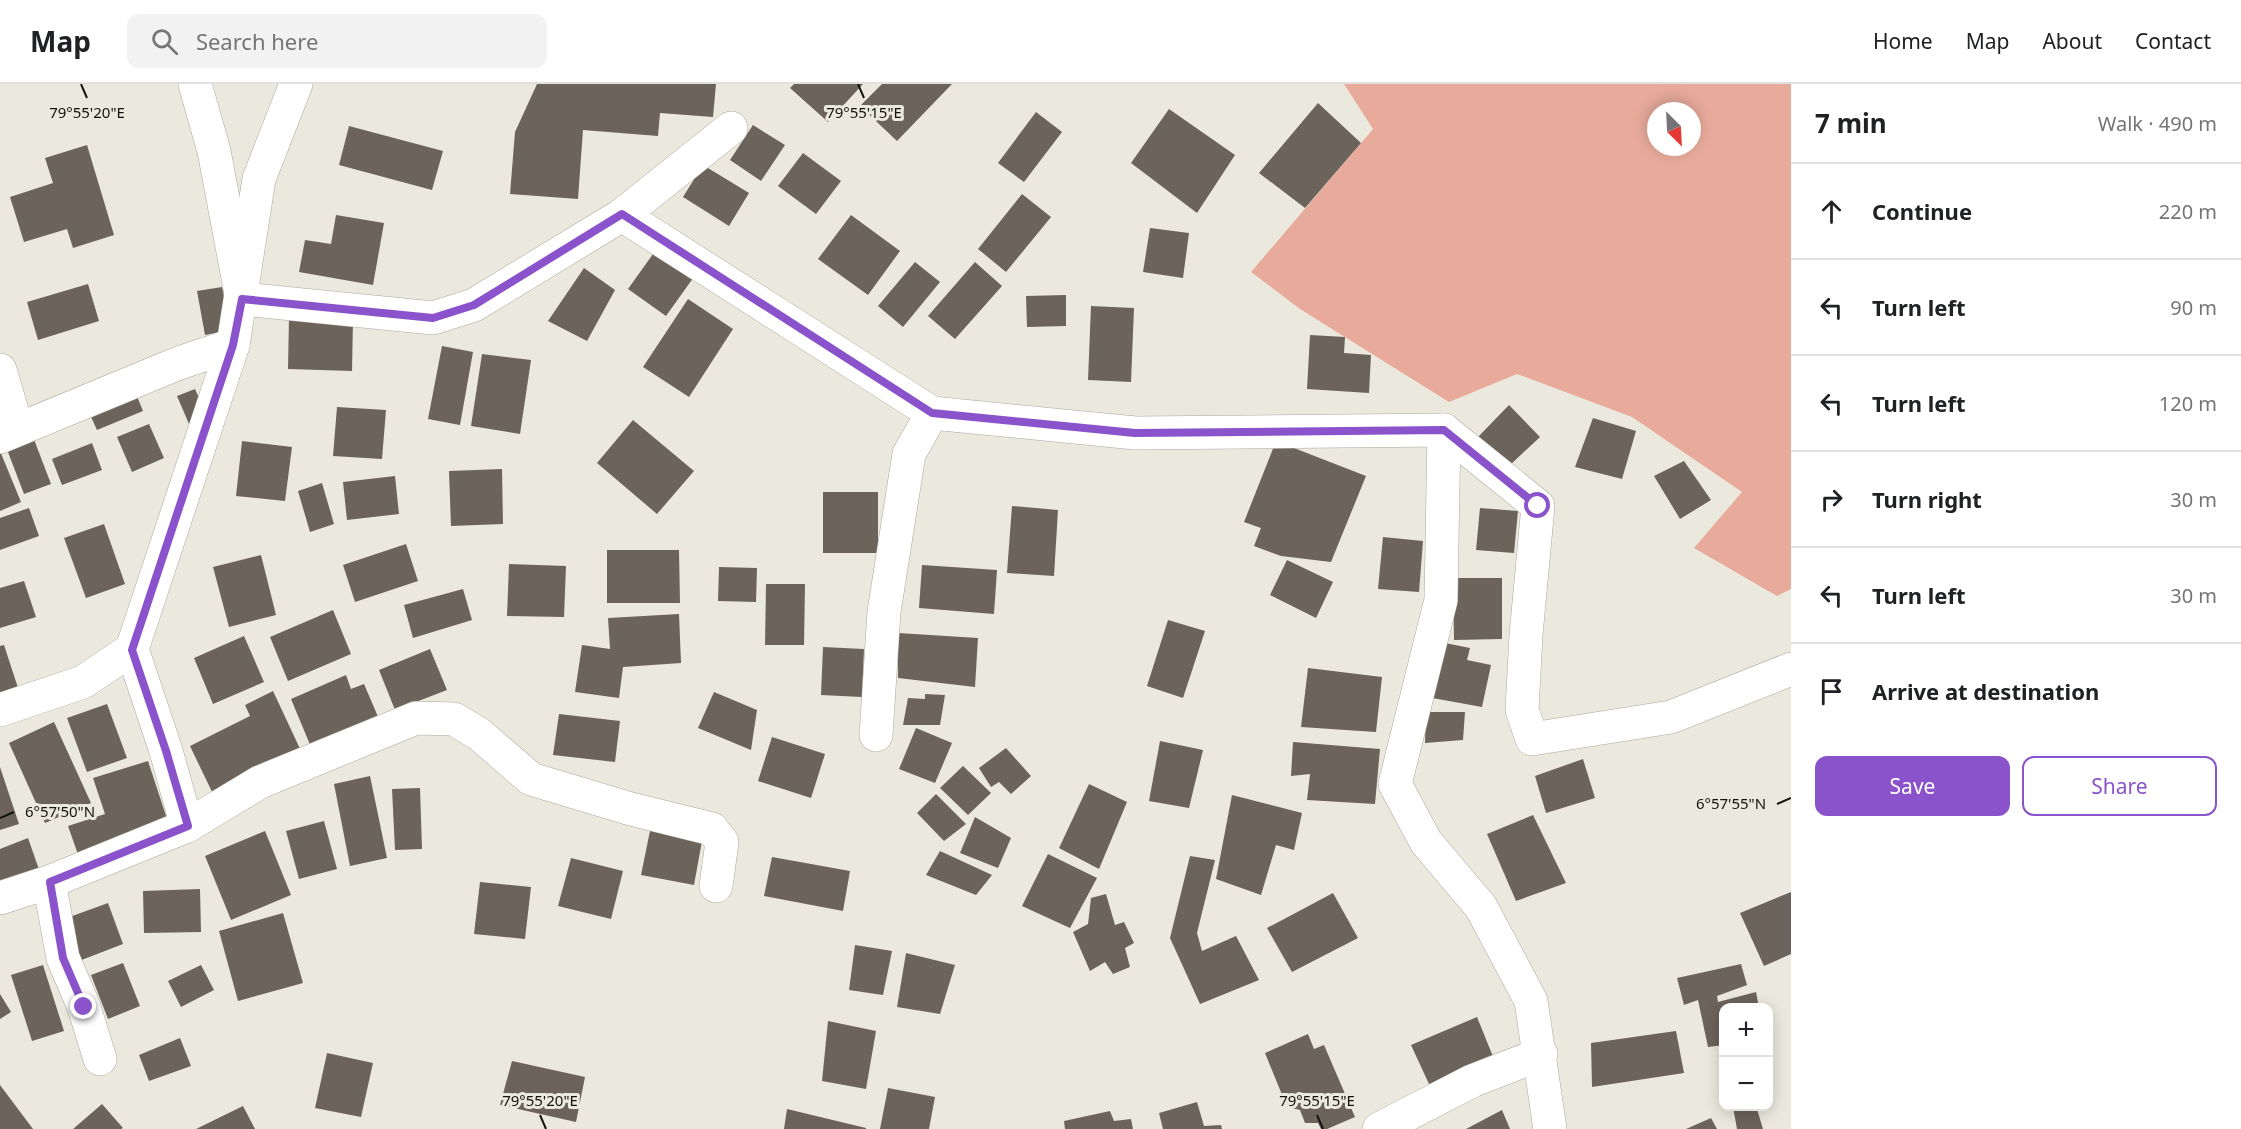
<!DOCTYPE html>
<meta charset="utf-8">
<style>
:root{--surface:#fff;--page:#f2f2f2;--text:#202124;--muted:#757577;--line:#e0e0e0;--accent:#8a53cb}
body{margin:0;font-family:"Noto Sans",sans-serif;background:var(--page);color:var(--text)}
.controls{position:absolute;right:18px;bottom:18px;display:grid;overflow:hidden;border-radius:12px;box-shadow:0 3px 15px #0003}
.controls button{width:54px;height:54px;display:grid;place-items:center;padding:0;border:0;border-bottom:2px solid var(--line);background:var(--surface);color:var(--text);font:30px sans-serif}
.compass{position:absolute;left:1647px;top:18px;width:54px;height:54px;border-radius:50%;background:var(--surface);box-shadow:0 3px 15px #0003;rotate:156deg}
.stop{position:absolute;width:18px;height:18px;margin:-14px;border:4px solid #8a53cb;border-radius:50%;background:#fff}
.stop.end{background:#8a53cb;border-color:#fff;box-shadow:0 2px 6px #0008}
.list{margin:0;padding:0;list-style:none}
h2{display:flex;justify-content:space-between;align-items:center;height:78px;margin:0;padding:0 24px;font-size:26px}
h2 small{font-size:20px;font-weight:400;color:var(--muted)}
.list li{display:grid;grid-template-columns:39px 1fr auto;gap:18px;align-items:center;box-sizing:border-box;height:96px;padding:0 24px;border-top:2px solid var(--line)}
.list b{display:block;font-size:22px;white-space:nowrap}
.list em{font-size:20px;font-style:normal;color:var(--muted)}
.actions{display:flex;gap:12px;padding:18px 24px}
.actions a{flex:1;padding:14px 0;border:2px solid var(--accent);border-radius:12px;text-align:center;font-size:21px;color:var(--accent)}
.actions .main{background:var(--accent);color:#fff}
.icon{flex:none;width:33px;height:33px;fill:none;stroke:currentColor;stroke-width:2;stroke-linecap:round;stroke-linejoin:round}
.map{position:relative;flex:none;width:1791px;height:1045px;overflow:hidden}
header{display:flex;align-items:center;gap:36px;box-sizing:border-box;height:84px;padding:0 30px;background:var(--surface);border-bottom:2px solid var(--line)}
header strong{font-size:28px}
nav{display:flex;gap:33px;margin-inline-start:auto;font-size:21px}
.search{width:420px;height:54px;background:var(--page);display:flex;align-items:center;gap:15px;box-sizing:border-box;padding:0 21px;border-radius:12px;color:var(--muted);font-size:22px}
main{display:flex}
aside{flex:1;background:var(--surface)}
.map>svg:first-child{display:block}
.green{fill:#e8ab9b;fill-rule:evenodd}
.building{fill:#6c635b}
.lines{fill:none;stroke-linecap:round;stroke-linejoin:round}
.minor-casing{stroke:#aba89d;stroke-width:34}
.minor{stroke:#fff;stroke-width:33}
.route{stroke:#8a53cb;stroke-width:8}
.ticks{fill:none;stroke:#14130f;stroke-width:2}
.ticks-label{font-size:15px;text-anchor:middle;fill:#14130f;stroke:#ebe9dd;stroke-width:6;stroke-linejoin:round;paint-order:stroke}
</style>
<header>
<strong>Map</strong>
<div class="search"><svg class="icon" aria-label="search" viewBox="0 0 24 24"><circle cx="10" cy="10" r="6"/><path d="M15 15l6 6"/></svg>Search here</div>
<nav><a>Home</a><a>Map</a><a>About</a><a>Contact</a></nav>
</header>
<main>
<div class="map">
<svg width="1791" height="1045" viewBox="0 0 1791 1045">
<rect width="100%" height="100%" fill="#ebe9dd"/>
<path class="green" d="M1344 0H1791V505L1777 512 1694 464 1742 408 1632 333 1517 290 1449 318 1300 225 1251 188 1373 45ZM1656 27H1692V63H1656Z"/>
<g class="building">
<path d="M537 0H716L713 33 660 29 658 52 583 46 578 115 510 110 515 48Z"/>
<path d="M794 0H863L828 38 790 4Z"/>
<path d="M882 0H952L897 57 860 22Z"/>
<path d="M1318 19 1361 59 1305 124 1259 89Z"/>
<path d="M1169 25 1235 71 1197 129 1131 79Z"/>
<path d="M1036 28 1062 48 1024 98 998 79Z"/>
<path d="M753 41 785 61 761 97 730 76Z"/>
<path d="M349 42 443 67 432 106 339 81Z"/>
<path d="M87 61 114 151 73 164 67 145 24 158 10 113 53 99 45 74Z"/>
<path d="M803 69 841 97 816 130 778 102Z"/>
<path d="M703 81 749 109 729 142 683 113Z"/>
<path d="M1022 110 1051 133 1006 188 978 165Z"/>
<path d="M336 131 384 139 373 201 299 188 305 156 331 160Z"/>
<path d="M851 131 900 167 868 211 818 175Z"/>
<path d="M1150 144 1189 149 1183 194 1143 188Z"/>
<path d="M658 163 696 190 666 232 628 205Z"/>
<path d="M915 178 940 198 903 243 878 222Z"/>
<path d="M975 178 1002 202 955 255 928 232Z"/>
<path d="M584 184 615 206 587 257 548 237Z"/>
<path d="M88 200 99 237 38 256 27 218Z"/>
<path d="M222 203 231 246 205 251 197 207Z"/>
<path d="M1066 211V242L1027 243 1026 212Z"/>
<path d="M688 215 733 245 689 313 643 283Z"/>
<path d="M1091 222 1134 224 1131 298 1088 296Z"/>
<path d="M289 234 353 235 352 287 288 285Z"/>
<path d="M1310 251 1345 253 1344 269 1371 271 1369 309 1307 305Z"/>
<path d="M442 262 473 268 460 341 428 335Z"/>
<path d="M482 270 531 276 520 350 471 342Z"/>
<path d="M134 305 143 327 97 346 87 324Z"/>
<path d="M195 305 207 332 189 340 177 312Z"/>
<path d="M1509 321 1540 353 1509 382 1478 353Z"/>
<path d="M337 323 386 326 382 375 333 372Z"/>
<path d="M1593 334 1636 347 1622 395 1575 383Z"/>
<path d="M633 336 694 387 657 430 597 379Z"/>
<path d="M149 340 164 374 132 388 117 353Z"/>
<path d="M30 345 51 400 24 410 3 355Z"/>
<path d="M242 357 292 363 285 417 236 412Z"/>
<path d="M1276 357 1366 392 1331 478 1281 472 1254 462 1261 444 1244 438Z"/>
<path d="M92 359 102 386 62 401 52 375Z"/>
<path d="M0 367 21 418 0 427Z"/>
<path d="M1684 377 1711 416 1680 435 1654 392Z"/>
<path d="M502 385 503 440 451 442 449 387Z"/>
<path d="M395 392 399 430 347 436 343 398Z"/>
<path d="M322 399 334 440 310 448 298 407Z"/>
<rect x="823" y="408" width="55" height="61"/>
<path d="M1012 422 1058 426 1054 492 1007 489Z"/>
<path d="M29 424 39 452 0 466V434Z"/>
<path d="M1480 424 1518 427 1514 469 1476 466Z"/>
<path d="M104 440 125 500 86 514 64 454Z"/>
<path d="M1383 453 1423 457 1419 508 1378 505Z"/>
<path d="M406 460 418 497 355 518 343 481Z"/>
<path d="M607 466H679L680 519H607Z"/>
<path d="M261 471 276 531 229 543 213 483Z"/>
<path d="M1287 476 1333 498 1316 534 1270 511Z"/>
<path d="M509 480 566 482 564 533 507 532Z"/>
<path d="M922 481 997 486 994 530 919 524Z"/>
<path d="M719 483 757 484 756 518 718 517Z"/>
<path d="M1453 494H1502V555L1454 556Z"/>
<path d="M24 497 36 533 0 544V504Z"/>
<path d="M766 500H805L804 561H765Z"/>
<path d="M463 505 472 536 413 554 404 521Z"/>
<path d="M333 526 351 570 288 597 270 553Z"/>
<path d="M679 530 681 579 623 583 619 614 575 608 582 561 610 565 608 534Z"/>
<path d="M1168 536 1205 547 1183 614 1147 602Z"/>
<path d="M898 549 978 554 975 603 898 594Z"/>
<path d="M244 552 264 598 213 620 194 574Z"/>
<path d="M1440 558 1470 564 1467 576 1491 581 1482 623 1427 613Z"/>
<path d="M4 561 22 616 0 623V562Z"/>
<path d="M823 563 864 565 862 613 821 611Z"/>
<path d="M430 565 447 606 395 626 379 586Z"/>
<path d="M1308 584 1382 593 1376 648 1301 643Z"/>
<path d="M346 591 351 605 364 600 379 635 311 663 291 615Z"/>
<path d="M273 607 302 669 214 712 190 662 250 632 245 621Z"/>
<path d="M714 608 757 626 751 666 698 644Z"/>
<path d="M925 610 945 611 940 641H903L908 614 925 615Z"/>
<path d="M107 620 127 674 87 688 67 634Z"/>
<path d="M1426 628H1465L1463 656 1425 659Z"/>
<path d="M559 630 620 637 615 678 553 671Z"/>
<path d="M54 638 91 719 45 739 9 659Z"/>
<path d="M916 644 952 659 935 699 899 685Z"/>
<path d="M772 653 825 670 811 714 758 697Z"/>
<path d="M1160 657 1203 666 1189 724 1149 717Z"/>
<path d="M1293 658 1380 665 1375 720 1307 716 1310 690 1291 692Z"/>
<path d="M1006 664 1031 692 1011 710 999 698 991 703 979 684Z"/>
<path d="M1583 675 1595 714 1546 729 1535 692Z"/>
<path d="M148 677 171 747 80 776 68 742 105 730 93 694Z"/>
<path d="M963 682 991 709 968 731 940 704Z"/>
<path d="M0 683 19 740 0 746Z"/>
<path d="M370 692 387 774 350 782 334 700Z"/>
<path d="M1089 700 1127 718 1099 785 1059 764Z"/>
<path d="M420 704 422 765 395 766 392 705Z"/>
<path d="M936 710 966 740 944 757 917 729Z"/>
<path d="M1232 711 1302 729 1294 766 1276 761 1261 811 1216 795Z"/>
<path d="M1533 731 1566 799 1516 817 1487 750Z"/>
<path d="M975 733 1011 754 998 784 960 769Z"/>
<path d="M324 737 337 785 299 795 286 747Z"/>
<path d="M652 737 704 746 694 801 641 791Z"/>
<path d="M265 747 291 811 231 836 205 772Z"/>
<path d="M28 754 42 794 0 810V765Z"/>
<path d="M940 767 992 791 976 811 926 791Z"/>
<path d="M1048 770 1097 794 1070 844 1022 822Z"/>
<path d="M1190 772 1215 776 1197 849 1202 867 1236 852 1259 896 1200 920 1170 854Z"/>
<path d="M772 773 850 787 843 827 764 812Z"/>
<path d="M571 774 623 787 611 835 558 822Z"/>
<path d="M480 798 531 803 525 855 474 850Z"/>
<path d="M200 805 201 848 144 849 143 807Z"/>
<path d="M1791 808V870L1764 882 1740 829Z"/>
<path d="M1333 809 1358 854 1292 888 1267 844Z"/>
<path d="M1106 810 1115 841 1124 838 1134 859 1125 864 1130 883 1113 890 1105 878 1090 887 1073 848 1088 840 1091 814Z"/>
<path d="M108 819 123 860 79 877 64 835Z"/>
<path d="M283 829 303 899 238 917 219 847Z"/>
<path d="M855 861 892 867 883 911 849 906Z"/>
<path d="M906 869 955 881 940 930 897 923Z"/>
<path d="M123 879 140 922 108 935 91 891Z"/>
<path d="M1741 880 1747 901 1717 912 1718 918 1756 908 1759 924H1724V961L1708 963 1698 916 1684 921 1677 894Z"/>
<path d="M43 881 64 947 32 957 11 891Z"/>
<path d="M201 881 214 906 181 923 168 897Z"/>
<path d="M0 910 11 928 0 935Z"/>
<path d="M1477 933 1494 975 1429 1000 1411 961Z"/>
<path d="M828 937 876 947 866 1005 822 997Z"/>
<path d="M1676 947 1684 989 1592 1003 1591 959Z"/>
<path d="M1308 950 1314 965 1324 961 1355 1033 1327 1045H1321L1318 1039H1305L1300 1026 1287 1023 1265 969Z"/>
<path d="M180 954 191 982 149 997 139 971Z"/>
<path d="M327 969 373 979 361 1033 315 1024Z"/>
<path d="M512 977 585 993 576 1038 500 1021Z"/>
<path d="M0 1001 33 1045H0Z"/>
<path d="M888 1004 935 1013 929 1045H880Z"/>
<path d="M1197 1018 1204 1042 1221 1041 1222 1045H1163L1159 1029Z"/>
<path d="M102 1020 123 1044 121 1045H73Z"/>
<path d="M243 1022 255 1045H196Z"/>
<path d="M1736 1022H1756L1763 1045H1737L1733 1023Z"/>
<path d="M787 1025 866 1044V1045H784Z"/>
<path d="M1502 1026 1510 1045H1466Z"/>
<path d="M1110 1027 1114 1037 1131 1035 1133 1045H1065L1064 1037Z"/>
<path d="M1711 1034 1717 1045H1686Z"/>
</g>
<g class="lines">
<defs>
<g id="minor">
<path d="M195 0 214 67 242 215 433 234 474 221 622 131 932 329 1135 349 1444 346 1538 422 1526 551 1522 626 1532 655 1671 633 1791 585"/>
<path d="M296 0 259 95 233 261 132 565 166 667 187 742 260 698 416 634 454 635 479 650 531 695 631 725 712 745 722 758 716 802"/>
<path d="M622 131 731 44"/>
<path d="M0 286 17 344"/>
<path d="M1444 346 1441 516 1395 700 1426 758 1481 823 1531 917 1550 1045"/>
<path d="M0 353 179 279 233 261"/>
<path d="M0 626 83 598 132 565"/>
<path d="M876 651 884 528 909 370 932 329"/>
<path d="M49 798 63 874 84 923 100 975"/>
<path d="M0 814 49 798 187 742"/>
<path d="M1379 1045 1472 997 1541 970"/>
</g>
</defs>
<use href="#minor" class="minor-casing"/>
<use href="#minor" class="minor"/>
</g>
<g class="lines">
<path class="route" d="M84 923 63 874 50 798 188 742 166 667 132 566 233 261 242 215 433 234 474 221 622 130 932 329 1135 349 1444 346 1538 422"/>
</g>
<path class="ticks" d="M81 0 87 14M858 0 864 14M1777 720 1791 714M0 734 14 728M540 1031 546 1045M1317 1031 1323 1045"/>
<g class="ticks-label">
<text x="87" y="34">79°55'20"E</text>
<text x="864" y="34">79°55'15"E</text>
<text x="1731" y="725">6°57'55"N</text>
<text x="60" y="733">6°57'50"N</text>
<text x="540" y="1022">79°55'20"E</text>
<text x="1317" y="1022">79°55'15"E</text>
</g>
</svg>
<div class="controls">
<button>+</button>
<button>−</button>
</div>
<svg class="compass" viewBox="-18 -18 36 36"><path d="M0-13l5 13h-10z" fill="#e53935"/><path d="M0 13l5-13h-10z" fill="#757577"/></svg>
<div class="stop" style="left:1538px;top:422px"></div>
<div class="stop end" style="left:84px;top:923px"></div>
</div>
<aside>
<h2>7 min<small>Walk · 490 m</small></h2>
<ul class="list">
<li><svg class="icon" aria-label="ahead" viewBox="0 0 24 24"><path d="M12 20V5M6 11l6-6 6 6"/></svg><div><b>Continue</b></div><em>220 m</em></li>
<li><svg class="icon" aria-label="left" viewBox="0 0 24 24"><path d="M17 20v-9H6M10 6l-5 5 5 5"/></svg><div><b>Turn left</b></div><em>90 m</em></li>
<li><svg class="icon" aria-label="left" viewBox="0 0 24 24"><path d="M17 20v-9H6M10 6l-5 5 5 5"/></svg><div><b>Turn left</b></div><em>120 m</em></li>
<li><svg class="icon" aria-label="right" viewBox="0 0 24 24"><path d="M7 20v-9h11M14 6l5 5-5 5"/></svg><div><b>Turn right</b></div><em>30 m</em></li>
<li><svg class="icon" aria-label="left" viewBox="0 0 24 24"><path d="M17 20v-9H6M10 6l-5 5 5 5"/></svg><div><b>Turn left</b></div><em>30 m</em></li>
<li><svg class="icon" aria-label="arrive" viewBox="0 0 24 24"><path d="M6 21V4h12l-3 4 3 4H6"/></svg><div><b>Arrive at destination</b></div></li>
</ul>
<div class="actions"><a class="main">Save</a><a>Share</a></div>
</aside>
</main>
